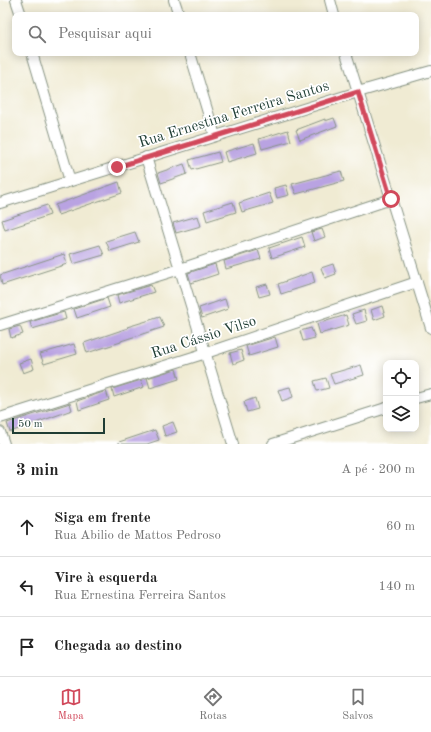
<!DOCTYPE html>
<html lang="pt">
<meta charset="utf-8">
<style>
:root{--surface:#fff;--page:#f6f6f6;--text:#222;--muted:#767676;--line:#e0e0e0;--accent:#d1495b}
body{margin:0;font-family:"Old Standard TT",serif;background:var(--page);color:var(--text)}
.controls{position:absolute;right:12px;bottom:12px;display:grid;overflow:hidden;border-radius:8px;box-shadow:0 2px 10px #0003}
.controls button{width:36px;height:36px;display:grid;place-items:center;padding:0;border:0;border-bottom:1px solid var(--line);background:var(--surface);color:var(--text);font:20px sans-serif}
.scale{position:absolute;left:12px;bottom:10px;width:93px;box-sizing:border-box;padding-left:4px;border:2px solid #1f3d34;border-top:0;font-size:11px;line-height:14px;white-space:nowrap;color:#1f3d34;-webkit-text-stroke:3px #fff;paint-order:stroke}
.stop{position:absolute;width:12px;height:12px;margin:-9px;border:3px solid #d1495b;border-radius:50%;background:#fff}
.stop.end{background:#d1495b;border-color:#fff;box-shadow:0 1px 4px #0008}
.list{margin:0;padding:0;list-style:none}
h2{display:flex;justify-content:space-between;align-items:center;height:52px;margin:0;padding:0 16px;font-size:17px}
h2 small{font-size:13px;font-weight:400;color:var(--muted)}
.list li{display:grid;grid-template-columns:26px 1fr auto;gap:12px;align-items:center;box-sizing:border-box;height:60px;padding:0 16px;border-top:1px solid var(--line)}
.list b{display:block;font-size:15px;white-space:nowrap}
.list p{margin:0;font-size:13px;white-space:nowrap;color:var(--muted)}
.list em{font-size:13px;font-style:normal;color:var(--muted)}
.icon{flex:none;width:22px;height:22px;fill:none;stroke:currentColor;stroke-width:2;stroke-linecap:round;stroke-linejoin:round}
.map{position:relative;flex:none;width:431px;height:444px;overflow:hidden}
.search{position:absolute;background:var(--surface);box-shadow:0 2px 10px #0003;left:12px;right:12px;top:12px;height:44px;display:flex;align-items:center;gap:10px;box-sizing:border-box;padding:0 14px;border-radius:8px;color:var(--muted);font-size:15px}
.sheet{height:232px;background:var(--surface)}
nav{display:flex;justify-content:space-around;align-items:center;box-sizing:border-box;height:56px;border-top:1px solid var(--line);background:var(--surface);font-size:11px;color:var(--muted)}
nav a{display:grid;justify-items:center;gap:2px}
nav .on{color:var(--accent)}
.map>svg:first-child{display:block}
.building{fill:#b9a3e2}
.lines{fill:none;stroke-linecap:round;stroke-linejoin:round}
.minor-casing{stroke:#889484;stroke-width:12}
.minor{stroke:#fff;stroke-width:10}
.route{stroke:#d1495b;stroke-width:5}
.labels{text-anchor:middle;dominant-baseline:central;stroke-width:3.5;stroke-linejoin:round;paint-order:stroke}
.street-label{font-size:15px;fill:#1f3d34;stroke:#fff}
</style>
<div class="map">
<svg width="431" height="444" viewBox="0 0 431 444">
<rect width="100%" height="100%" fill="#fff"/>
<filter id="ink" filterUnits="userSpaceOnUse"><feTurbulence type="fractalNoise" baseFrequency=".025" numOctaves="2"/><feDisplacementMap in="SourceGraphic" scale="8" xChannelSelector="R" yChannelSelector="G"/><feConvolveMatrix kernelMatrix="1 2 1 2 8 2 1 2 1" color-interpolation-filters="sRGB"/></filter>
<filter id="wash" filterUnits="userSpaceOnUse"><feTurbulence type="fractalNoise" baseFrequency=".012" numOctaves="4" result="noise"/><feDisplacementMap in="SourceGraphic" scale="16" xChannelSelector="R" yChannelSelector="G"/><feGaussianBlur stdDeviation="0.9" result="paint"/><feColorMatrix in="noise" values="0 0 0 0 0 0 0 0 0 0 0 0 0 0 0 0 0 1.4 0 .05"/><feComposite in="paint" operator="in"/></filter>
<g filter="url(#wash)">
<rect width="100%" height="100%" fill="#f0ebd3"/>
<g id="blocks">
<g class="building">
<path d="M334 118 337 126 300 140 296 130 325 119V121Z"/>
<path d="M288 130 291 141 262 149 259 139Z"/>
<path d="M254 143 257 153 227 162 224 152Z"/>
<path d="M218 152 221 162 192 170 189 160Z"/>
<path d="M184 164 187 174 161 183 158 173Z"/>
<path d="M341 171 344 181 296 194 292 184Z"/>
<path d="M119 182 122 193 58 215 55 205Z"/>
<path d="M286 185 289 195 277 198 274 188Z"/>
<path d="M269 193 273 203 242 212 239 203Z"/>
<path d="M233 202 236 212 207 221 204 211Z"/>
<path d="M47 205 50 215 5 230 2 220Z"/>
<path d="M198 216 201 226 176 233 173 223Z"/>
<path d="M322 229 325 237 314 241 311 232Z"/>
<path d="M135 232 139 242 110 251 106 241Z"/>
<path d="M302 237 305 247 272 258 269 248Z"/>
<path d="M100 245 104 255 73 264 70 254Z"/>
<path d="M258 250 261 259 226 269 224 261Z"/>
<path d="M64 254 67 264 2 285 0 275Z"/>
<path d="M215 264 218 274 191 283 188 273Z"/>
<path d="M333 264 336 274 325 278 321 268Z"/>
<path d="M312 272 315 283 281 294 278 284Z"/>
<path d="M267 284 270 294 259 297 256 287Z"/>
<path d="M151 285 154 292 119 303 117 295Z"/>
<path d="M107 298 110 307 77 318 74 309Z"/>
<path d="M225 299 228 309 202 318 199 308Z"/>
<path d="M382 306 385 316 374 320 371 310Z"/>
<path d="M364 310 367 321 356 324 352 314Z"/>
<path d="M64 312 66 319 32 329 30 322Z"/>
<path d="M346 315 349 325 320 334 317 324Z"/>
<path d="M160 317 164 327 121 341V342L87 353 84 343 128 328 127 327Z"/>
<path d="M20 326 23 334 11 338 9 329Z"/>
<path d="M311 328 315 338 303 341 300 331Z"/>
<path d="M275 337 278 347 249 356 246 346Z"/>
<path d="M74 344 77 354 44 364 40 354Z"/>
<path d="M241 350 244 360 233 364 230 353Z"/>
<path d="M31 359 34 369 23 373 19 363Z"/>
<path d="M361 365 364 375 334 384 330 374Z"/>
<path d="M176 369 179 379 150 388 147 378Z"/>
<path d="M326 378 329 388 317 391 314 381Z"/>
<path d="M141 380 144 387 114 397 112 389Z"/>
<path d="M290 387 293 397 282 401 278 390Z"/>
<path d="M106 391 109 400 79 410 77 401Z"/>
<path d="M255 398 258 409 247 412 244 402Z"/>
<path d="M70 403 72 410 10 432 7 423Z"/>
<path d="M173 422 177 432 165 436 162 426Z"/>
<path d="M155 430 159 440 147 444H119V442Z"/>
</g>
</g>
</g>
<g filter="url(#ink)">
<use href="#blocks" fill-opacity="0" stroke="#889484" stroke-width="1"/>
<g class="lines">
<defs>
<g id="minor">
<path d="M16 0 21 15"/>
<path d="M174 0 179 15"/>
<path d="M330 0 334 15"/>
<path d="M32 53 70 181"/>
<path d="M190 53 215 136"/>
<path d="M346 53 431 328"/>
<path d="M146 157 233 444"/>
<path d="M0 203 358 92 431 71"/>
<path d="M0 325 180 269 391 199"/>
<path d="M416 398 431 394"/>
<path d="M0 418 206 353 417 282"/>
<path d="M0 432 4 444"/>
<path d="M273 444 386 408"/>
</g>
</defs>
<use href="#minor" class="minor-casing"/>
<use href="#minor" class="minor"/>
</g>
</g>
<g class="lines" filter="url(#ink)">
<path class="route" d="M117 167 358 92 391 199"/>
</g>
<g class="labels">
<g class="street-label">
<text transform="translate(234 115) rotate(-17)">Rua Ernestina Ferreira Santos</text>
<text transform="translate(204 338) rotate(-18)">Rua Cássio Vilso</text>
</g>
</g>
</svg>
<div class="controls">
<button><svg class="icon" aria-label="locate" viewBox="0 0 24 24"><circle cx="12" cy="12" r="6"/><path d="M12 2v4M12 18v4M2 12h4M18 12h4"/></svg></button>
<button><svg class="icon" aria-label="layers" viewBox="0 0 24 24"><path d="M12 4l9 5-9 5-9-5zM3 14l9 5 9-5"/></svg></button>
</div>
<div class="scale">50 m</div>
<div class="stop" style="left:391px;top:199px"></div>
<div class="stop end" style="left:117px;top:167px"></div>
<div class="search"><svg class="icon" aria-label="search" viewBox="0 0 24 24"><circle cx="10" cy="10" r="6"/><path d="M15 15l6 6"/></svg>Pesquisar aqui</div>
</div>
<section class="sheet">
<h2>3 min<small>A pé · 200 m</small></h2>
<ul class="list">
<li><svg class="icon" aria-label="ahead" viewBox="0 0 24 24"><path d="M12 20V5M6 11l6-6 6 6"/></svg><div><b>Siga em frente</b><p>Rua Abilio de Mattos Pedroso</p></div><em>60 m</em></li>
<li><svg class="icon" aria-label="left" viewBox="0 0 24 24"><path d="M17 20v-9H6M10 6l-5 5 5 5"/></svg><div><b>Vire à esquerda</b><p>Rua Ernestina Ferreira Santos</p></div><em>140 m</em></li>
<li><svg class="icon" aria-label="arrive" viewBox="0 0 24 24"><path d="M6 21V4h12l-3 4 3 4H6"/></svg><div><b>Chegada ao destino</b></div></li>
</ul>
</section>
<nav>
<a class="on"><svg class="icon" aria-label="map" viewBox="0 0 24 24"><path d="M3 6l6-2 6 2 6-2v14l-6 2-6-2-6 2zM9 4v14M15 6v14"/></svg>Mapa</a>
<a><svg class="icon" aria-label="directions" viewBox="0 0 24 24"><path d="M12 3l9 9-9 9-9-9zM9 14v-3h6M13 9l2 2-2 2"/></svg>Rotas</a>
<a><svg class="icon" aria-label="saved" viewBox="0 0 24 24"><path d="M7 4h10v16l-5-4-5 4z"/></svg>Salvos</a>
</nav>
